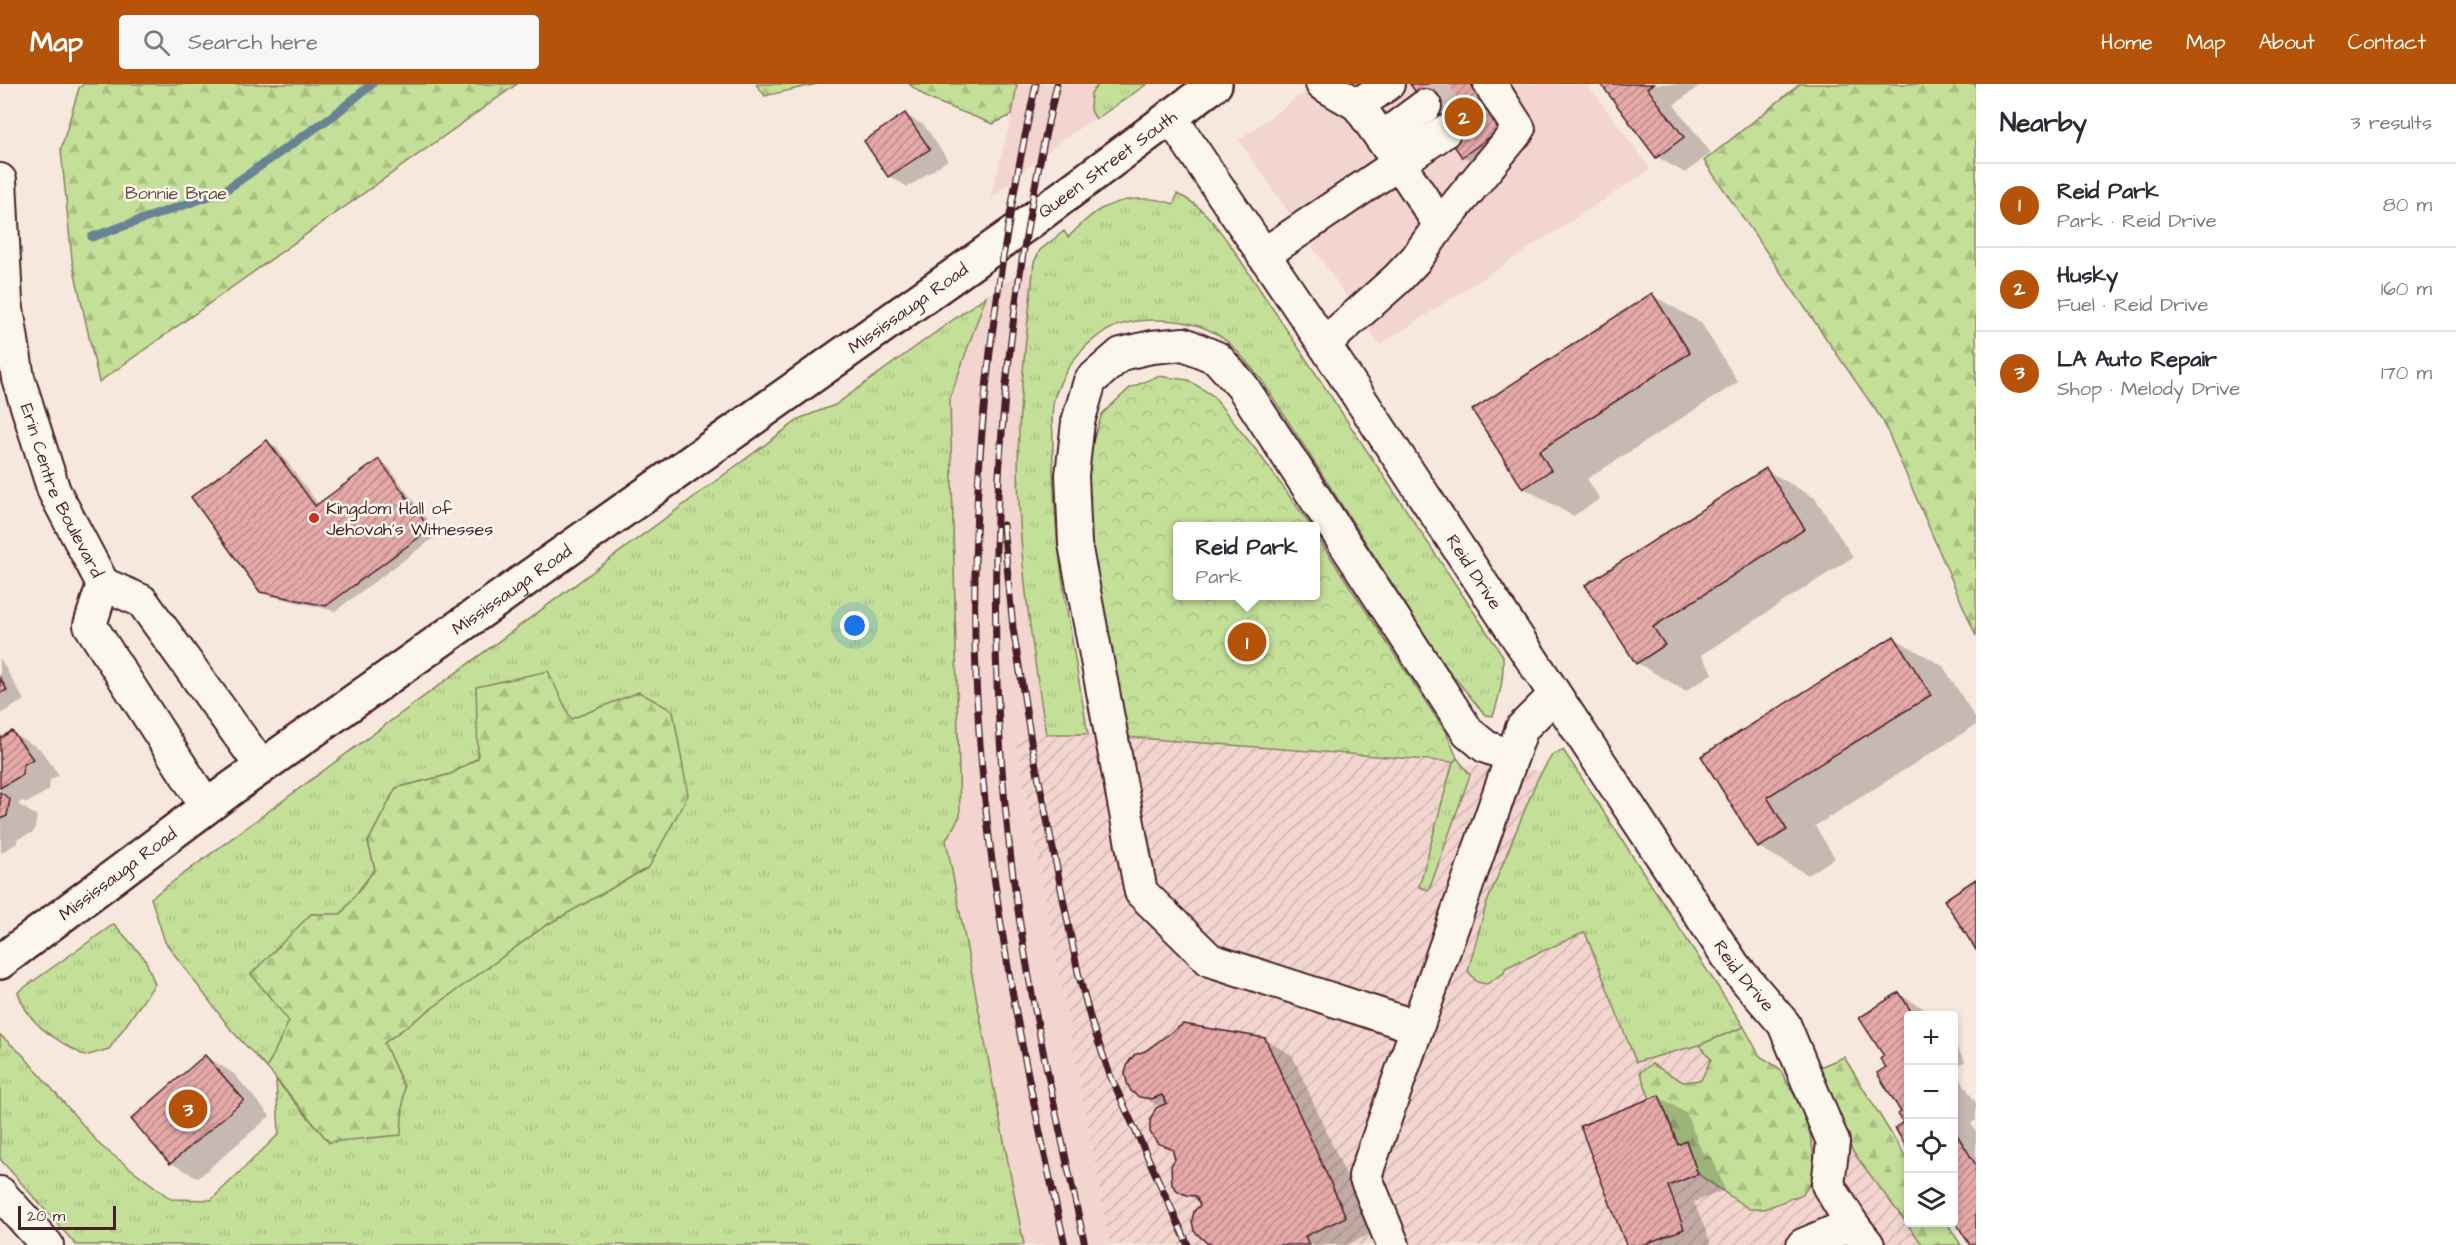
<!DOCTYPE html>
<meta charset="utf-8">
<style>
:root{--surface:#fff;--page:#f7f7f7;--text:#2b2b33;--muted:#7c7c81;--line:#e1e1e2;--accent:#b45309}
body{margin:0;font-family:"Architects Daughter",sans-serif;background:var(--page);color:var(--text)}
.controls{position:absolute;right:18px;bottom:18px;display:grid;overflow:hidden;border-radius:6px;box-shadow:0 3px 9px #0003}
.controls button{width:54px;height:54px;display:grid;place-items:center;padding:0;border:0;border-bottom:2px solid var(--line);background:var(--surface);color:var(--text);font:30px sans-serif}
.scale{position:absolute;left:18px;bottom:15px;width:98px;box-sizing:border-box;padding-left:6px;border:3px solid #4a1f2b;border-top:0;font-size:16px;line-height:21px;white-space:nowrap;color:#4a1f2b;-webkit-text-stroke:4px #fbf7ec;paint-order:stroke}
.you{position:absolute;left:855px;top:542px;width:21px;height:21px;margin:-15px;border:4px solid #fff;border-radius:50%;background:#1a73e8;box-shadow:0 0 0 9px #1a73e833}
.badge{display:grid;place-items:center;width:39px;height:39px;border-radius:50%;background:var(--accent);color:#fff;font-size:20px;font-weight:700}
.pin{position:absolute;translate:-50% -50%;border:3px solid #fff;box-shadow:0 2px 6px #0006}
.popup{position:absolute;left:1173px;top:438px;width:147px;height:78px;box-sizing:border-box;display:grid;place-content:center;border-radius:6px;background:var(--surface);filter:drop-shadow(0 2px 4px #0005);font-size:20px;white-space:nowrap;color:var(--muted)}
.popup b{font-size:22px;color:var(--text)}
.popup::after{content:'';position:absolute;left:50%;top:100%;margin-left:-12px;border:12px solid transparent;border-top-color:var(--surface)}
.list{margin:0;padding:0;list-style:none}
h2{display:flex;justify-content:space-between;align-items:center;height:78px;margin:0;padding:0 24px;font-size:26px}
h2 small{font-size:20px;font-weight:400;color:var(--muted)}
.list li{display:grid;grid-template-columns:39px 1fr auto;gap:18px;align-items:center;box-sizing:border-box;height:84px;padding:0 24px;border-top:2px solid var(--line)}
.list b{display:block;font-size:22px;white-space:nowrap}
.list p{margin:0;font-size:20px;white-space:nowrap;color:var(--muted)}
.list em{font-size:20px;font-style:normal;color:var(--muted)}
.icon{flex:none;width:33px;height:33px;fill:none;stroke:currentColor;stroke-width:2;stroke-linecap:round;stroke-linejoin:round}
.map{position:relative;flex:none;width:1976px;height:1161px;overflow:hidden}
header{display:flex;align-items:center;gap:36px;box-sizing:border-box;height:84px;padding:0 30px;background:var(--accent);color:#fff}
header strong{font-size:28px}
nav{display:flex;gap:33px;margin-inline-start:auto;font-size:21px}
.search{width:420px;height:54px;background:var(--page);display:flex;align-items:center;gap:15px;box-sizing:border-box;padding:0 21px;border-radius:6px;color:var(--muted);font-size:22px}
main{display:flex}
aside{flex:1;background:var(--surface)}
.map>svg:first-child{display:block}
.built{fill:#f2d5ce}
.industrial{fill:url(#industrial-furrows)}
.grass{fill:url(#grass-tufts);stroke:#878062;stroke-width:1.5}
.forest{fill:url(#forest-firs);stroke:#878062;stroke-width:1.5}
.park{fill:url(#park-crowns);stroke:#878062;stroke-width:1.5}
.shadow{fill:#0003}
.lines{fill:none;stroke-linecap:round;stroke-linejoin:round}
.stream{stroke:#698396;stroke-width:9}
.building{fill:url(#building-hatch);stroke:#4a1f2b;stroke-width:1.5}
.minor-tunnel{stroke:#d4c0ba;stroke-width:32;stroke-dasharray:32 16;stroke-linecap:butt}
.minor-casing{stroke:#4a1f2b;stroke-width:36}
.major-casing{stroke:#4a1f2b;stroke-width:38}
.minor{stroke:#fbf7ec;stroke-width:32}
.major{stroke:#fbf7ec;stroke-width:33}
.rail-casing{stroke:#4a1f2b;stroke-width:7}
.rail{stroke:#fbf7ec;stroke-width:4.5;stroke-dasharray:14;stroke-linecap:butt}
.poi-dot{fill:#c8321e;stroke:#fbf7ec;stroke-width:2}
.labels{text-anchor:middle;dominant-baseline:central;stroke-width:5;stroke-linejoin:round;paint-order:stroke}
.street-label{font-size:18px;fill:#4a1f2b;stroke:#fbf7ec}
.park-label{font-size:18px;fill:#684f46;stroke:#fbf7ec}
.poi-label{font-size:18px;fill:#4a1f2b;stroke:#fbf7ec;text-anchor:start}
</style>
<header>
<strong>Map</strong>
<div class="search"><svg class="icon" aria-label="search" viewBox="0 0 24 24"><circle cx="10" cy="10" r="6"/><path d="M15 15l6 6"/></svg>Search here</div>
<nav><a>Home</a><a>Map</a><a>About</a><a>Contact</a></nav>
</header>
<main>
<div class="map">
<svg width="1976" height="1161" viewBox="0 0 1976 1161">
<defs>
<pattern id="industrial-furrows" width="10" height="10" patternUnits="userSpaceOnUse" patternTransform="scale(1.5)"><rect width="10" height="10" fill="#f2d5ce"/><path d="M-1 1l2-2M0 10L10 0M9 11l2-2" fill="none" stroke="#d1b6b1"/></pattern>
<pattern id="grass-tufts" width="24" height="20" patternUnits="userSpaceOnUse" patternTransform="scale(1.5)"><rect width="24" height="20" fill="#c4e098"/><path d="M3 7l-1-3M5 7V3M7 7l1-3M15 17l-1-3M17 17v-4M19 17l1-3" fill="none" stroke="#aac083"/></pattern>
<pattern id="forest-firs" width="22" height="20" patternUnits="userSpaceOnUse" patternTransform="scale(1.5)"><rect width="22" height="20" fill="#c4e098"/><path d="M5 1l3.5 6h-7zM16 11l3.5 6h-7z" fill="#aac083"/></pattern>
<pattern id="park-crowns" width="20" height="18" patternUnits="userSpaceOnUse" patternTransform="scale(1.5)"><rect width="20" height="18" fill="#c4e098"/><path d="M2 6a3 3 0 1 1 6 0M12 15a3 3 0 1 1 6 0" fill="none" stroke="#aac083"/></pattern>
<pattern id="building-hatch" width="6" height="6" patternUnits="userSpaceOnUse" patternTransform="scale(1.5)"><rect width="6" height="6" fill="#e5aaa8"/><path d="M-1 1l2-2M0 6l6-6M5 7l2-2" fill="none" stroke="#bc8a89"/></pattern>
</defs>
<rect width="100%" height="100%" fill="#f7e8de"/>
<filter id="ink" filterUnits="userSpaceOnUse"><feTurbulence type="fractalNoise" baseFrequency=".0167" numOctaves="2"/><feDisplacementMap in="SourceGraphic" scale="12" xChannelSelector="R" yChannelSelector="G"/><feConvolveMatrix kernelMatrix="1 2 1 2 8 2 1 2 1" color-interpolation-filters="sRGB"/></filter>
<g filter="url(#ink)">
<g class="built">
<path d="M1017 0H1147L1060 57 990 115 1012 31Z"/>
<path d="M1316 0H1587L1651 85 1380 261 1239 56Z"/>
<path d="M1034 178 1020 317 1019 419 1030 551 1046 650 1015 655 1110 1161H1024L946 756 960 732 950 314 986 212Z"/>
</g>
<path class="industrial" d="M1046 650H1088L1579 690 1744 943 1760 972 1779 984 1805 989 1844 973 1908 1077V1138L1947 1139 1961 1161H1110L1015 655Z"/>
<g class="grass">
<path d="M1099 0H1147L1096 35 1090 25 1091 9Z"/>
<path d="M1177 110C1202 120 1218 144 1233 165L1503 572C1504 594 1500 611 1493 632L1485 631 1443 579 1261 295C1251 284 1242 271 1231 261 1206 237 1170 234 1138 237 1097 241 1067 276 1055 312 1050 325 1053 344 1053 357 1051 456 1072 554 1088 650H1046C1034 574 1022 497 1019 419 1015 339 1026 259 1034 178L1040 166 1064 147 1068 153C1078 144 1089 131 1101 125 1124 113 1150 112 1174 120Z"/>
<path d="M986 212 950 314 960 732 946 756 1024 1161H76L0 1075V951L22 970 101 1062 171 1115 211 1116 279 1050 276 996 329 1058 404 1003 384 959 545 841 649 783 639 608 478 674 451 690 396 704 368 758 375 785 341 831 311 830 289 937 267 984 232 947 165 858 151 814 801 334 835 321Z"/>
<path d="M1563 666 1579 690 1744 943 1699 961 1636 978 1585 848 1505 884 1504 889 1487 900 1477 898 1468 887 1486 821 1537 696 1552 671Z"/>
<path d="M1457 674 1470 691 1429 806 1419 803 1453 678Z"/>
<path d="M114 840 145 875 155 900 109 965 85 972C57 956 28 942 18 908Z"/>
</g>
<g class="forest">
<path d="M84 0H517L99 298 72 176 61 65 79 4Z"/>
<path d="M756 0H817L765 12Z"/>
<path d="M909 0H1017L1012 31 993 40 929 15Z"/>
<path d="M1800 0H1976V552L1883 337 1704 77Z"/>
<path d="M548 587 571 635 639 608 673 627 688 711 649 783 545 842 384 959 404 1003 401 1051 329 1058 267 984 289 937 251 890 311 830H341L375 785 368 758 396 704 451 690 478 674 476 603Z"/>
<path d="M1744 943 1760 972 1779 984 1807 1034 1815 1078 1813 1095 1803 1110 1764 1125H1749L1698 1090 1686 1058 1678 1061 1659 1012 1650 1015 1640 988 1652 980 1683 998 1701 996 1711 975 1699 961Z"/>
<path d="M1844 973 1908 1077V1138L1947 1139 1961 1161H1923L1853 1068 1815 985Z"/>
</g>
<path class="park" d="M1158 292 1188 296 1212 311 1260 371 1311 442H1178V512H1316V451L1447 650 1457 674 1453 678 1125 653 1091 466 1088 371 1102 330 1130 304Z"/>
<g class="shadow">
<path d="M1411 0H1480L1520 55 1482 83 1463 72Z"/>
<path d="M1603 0H1702L1674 21 1711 69 1685 89 1657 73Z"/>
<path d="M905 31 924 41 948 76 908 103 889 92 866 58Z"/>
<path d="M1652 211 1701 239 1738 298 1587 395 1600 415 1573 432 1524 404 1474 327Z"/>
<path d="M267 358 276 363 319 421 379 377 388 382 438 451 335 527 271 512 261 507Z"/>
<path d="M1766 386 1815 414 1853 473 1701 571 1713 589 1686 607 1637 579 1587 502Z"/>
<path d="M1894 554 1943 582 1976 635V641L1815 742 1835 774 1808 791 1759 763 1703 673Z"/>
<path d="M0 574 24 616 0 630Z"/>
<path d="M12 649 40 665 59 691 50 696 49 706 27 719 23 717 18 720 37 732 34 748 17 755V759L1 769 0 656Z"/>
<path d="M1899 910 1936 932H1908V1063L1897 1044 1905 1039 1886 973Z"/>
<path d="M1264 955 1292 971 1372 1149 1347 1161H1213L1201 1153 1200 1118 1180 1107 1174 1067 1158 1058 1161 1024 1140 1011Z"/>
<path d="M1954 959 1965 977 1954 985Z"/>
<path d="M206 973 233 989 270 1032 198 1094 171 1079Z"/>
<path d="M1954 985 1976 1019V1036L1971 1040 1976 1047V1161H1972L1954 1133Z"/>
<path d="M1659 1013 1686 1029 1702 1068 1713 1075 1725 1106 1694 1118 1711 1160 1709 1161H1628Z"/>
</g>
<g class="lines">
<path class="stream" d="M92 153 224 107 334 31 372 0"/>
</g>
<g class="building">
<path d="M1410 0H1471L1502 44 1462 73Z"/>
<path d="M1601 0H1653L1647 4 1684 53 1656 74Z"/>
<path d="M905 29 930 65 888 93 864 57Z"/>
<path d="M1652 209 1690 269 1539 367 1551 386 1523 405 1472 326Z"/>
<path d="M267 356 315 422 379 375 430 445 326 522 260 508 191 413Z"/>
<path d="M1766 384 1805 445 1653 543 1665 561 1636 580 1585 501Z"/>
<path d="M1894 552 1931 611 1767 713 1787 746 1758 764 1701 672Z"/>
<path d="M0 594 7 606 0 609Z"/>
<path d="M12 647 33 675 23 681 22 691 0 704V654Z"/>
<path d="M0 708 10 715 7 732 0 735Z"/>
<path d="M1976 795V866L1944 816Z"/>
<path d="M1899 908 1914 932H1908V1066L1895 1044 1903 1038 1898 1030 1901 1028 1877 989 1886 983 1880 975 1884 972 1859 934Z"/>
<path d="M1183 940 1265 954 1346 1133 1305 1152 1309 1161H1217L1207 1159 1194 1147 1192 1137 1194 1127 1200 1121 1196 1112 1187 1111 1179 1108 1172 1101 1171 1082 1175 1075 1172 1065 1157 1059 1150 1048V1036L1156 1024 1167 1019 1162 1011 1152 1015 1139 1013 1131 1007 1127 999 1125 989 1128 979 1134 971 1145 967Z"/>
<path d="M205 971 244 1016 170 1080 131 1035Z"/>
<path d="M1659 1011 1678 1061 1686 1057 1698 1090 1668 1102 1684 1145 1642 1161H1626L1580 1042Z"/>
<path d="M1954 1046 1976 1081V1161H1970L1954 1136Z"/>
</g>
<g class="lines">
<g class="minor-tunnel">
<path d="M1425 22 1458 0"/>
<path d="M1444 48 1486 21"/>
</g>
<defs>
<g id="minor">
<path d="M1322 0 1358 21 1388 0"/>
<path id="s1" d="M1170 32 1324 260 1734 882 1784 940 1833 1058 1828 1101 1852 1140"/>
<path d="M1382 54 1425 22"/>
<path id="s2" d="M0 96 6 218 18 294 54 407 103 500 142 517 262 683"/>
<path d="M1440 141 1399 79 1444 48"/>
<path d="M1263 171 1399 79 1358 21"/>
<path d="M1324 260 1397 195 1416 175 1440 141 1519 45 1490 0"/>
<path d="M103 500 90 541 207 723"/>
<path d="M1417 943 1210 876 1141 808 1075 460 1072 391 1078 338 1090 297 1121 270 1152 263 1184 260 1217 274 1242 302 1468 648 1486 663 1512 672"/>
<path d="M0 1109 47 1161"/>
<path d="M1393 1161 1365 1092 1522 644 1555 611"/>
<path d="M1803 1161 1852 1140 1868 1161"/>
</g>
<g id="major">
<path id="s3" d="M0 878 232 704 1028 139 1215 0"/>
</g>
</defs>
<use href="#minor" class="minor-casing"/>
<use href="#major" class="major-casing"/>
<use href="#minor" class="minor"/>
<use href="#major" class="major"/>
<defs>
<g id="rail">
<path d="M1036 0C986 225 961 455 982 685 996 846 1029 1004 1065 1161"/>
<path d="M1057 0C998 246 981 498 1008 750 1023 888 1055 1025 1085 1161"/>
<path d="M1003 441 1013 544 1031 657 1078 888 1091 937 1110 991 1188 1161"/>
</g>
</defs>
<use href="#rail" class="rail-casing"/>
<use href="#rail" class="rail"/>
</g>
</g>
<circle class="poi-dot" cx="314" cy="434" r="6"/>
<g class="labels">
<g class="street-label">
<text stroke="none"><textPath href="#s3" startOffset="1365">Queen Street South</textPath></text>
<text stroke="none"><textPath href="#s3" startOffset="1119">Mississauga Road</textPath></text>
<text stroke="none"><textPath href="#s2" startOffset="320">Erin Centre Boulevard</textPath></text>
<text stroke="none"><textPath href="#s1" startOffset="548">Reid Drive</textPath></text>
<text stroke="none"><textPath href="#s3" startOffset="633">Mississauga Road</textPath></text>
<text stroke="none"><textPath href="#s3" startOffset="147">Mississauga Road</textPath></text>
<text stroke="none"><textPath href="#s1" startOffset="1034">Reid Drive</textPath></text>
</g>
<g class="park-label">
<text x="176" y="109">Bonnie Brae</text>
</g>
<g class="poi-label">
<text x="326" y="424">Kingdom Hall of<tspan x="326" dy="21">Jehovah's Witnesses</tspan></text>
</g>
</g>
</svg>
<div class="controls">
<button>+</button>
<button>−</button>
<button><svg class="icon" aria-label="locate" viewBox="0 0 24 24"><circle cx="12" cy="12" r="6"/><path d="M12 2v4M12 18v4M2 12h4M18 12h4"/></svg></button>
<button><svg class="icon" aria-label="layers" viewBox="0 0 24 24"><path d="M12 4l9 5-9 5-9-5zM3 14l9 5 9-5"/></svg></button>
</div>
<div class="scale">20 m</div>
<div class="you"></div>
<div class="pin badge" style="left:1247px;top:558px">1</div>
<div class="popup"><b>Reid Park</b>Park</div>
<div class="pin badge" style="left:1464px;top:33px">2</div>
<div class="pin badge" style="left:188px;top:1025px">3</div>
</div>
<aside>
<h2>Nearby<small>3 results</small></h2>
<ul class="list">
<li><span class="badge">1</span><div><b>Reid Park</b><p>Park · Reid Drive</p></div><em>80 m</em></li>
<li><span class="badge">2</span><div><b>Husky</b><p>Fuel · Reid Drive</p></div><em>160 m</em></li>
<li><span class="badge">3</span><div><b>LA Auto Repair</b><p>Shop · Melody Drive</p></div><em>170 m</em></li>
</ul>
</aside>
</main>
